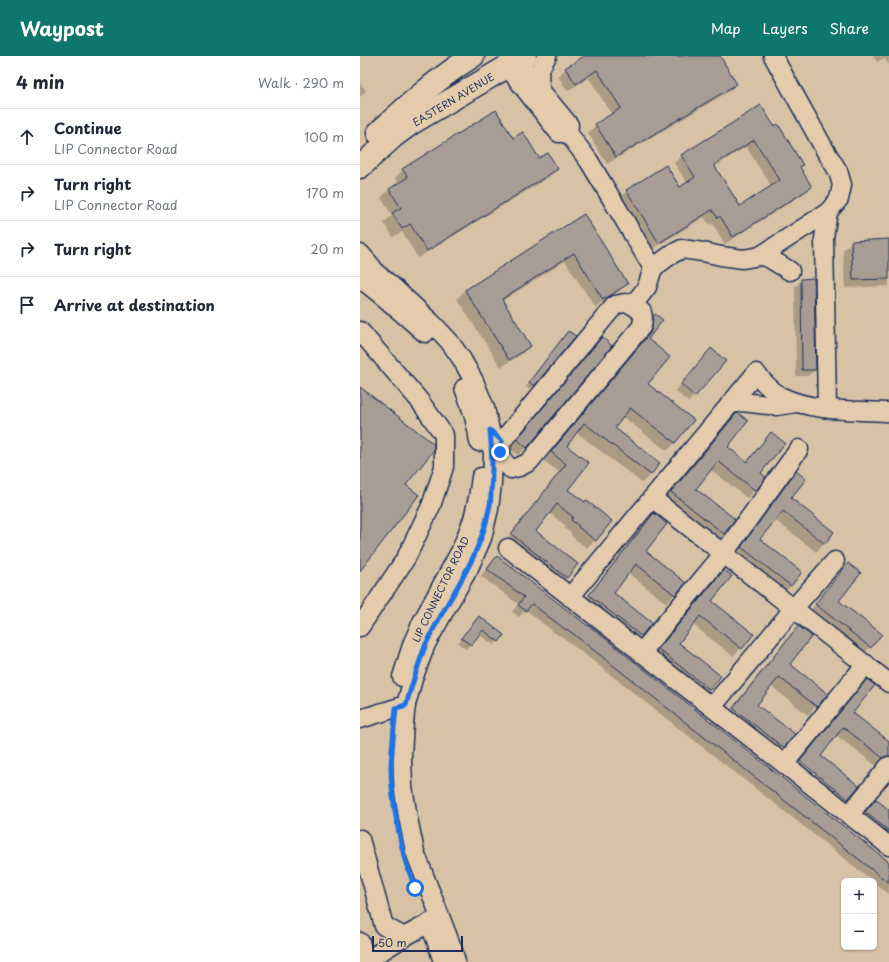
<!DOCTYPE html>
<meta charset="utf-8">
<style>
:root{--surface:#fff;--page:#f2f2f3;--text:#1f2937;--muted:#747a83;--line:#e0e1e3;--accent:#0f766e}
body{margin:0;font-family:"Playpen Sans",sans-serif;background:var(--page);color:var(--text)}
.controls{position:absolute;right:12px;bottom:12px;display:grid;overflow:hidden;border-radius:6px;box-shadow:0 1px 3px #0004}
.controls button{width:36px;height:36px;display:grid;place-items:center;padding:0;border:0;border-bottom:1px solid var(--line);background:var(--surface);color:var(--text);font:20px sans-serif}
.scale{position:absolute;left:12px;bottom:10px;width:91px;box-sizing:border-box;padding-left:4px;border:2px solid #1b2f5e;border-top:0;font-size:11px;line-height:14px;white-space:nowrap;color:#1b2f5e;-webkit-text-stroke:3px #e3cbab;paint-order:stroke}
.stop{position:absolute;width:12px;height:12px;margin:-9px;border:3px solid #1a73e8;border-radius:50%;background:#fff}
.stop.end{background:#1a73e8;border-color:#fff;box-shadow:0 1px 4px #0008}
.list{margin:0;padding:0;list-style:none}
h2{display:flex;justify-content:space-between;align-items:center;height:52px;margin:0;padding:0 16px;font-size:17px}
h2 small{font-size:13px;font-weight:400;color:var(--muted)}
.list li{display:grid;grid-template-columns:26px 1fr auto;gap:12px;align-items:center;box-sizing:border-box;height:56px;padding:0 16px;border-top:1px solid var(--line)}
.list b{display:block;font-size:15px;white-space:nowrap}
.list p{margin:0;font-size:13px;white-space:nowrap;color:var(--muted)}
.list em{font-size:13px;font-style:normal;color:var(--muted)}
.icon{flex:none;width:22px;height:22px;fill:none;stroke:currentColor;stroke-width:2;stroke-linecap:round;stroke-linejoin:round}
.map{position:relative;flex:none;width:529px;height:906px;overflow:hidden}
header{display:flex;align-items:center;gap:24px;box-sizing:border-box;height:56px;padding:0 20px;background:var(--accent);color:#fff}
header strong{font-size:19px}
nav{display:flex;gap:22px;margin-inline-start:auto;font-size:14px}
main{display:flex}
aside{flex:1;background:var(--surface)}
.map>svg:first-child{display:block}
.shadow{fill:#0003;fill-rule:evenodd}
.building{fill:#a89d95;stroke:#1b2f5e;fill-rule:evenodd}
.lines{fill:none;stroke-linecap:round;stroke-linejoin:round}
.minor-casing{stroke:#1b2f5e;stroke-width:21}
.major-casing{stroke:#1b2f5e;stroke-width:25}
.minor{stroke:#e3cbab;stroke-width:18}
.major{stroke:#e3cbab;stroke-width:22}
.route{stroke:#1a73e8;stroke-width:5}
.labels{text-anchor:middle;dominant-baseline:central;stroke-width:4;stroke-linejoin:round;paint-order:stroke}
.street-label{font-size:10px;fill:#1b2f5e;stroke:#e3cbab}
</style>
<header>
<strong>Waypost</strong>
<nav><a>Map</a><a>Layers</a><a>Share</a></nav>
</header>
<main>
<aside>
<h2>4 min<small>Walk · 290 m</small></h2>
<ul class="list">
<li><svg class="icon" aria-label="ahead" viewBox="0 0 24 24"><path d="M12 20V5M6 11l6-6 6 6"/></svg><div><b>Continue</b><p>LIP Connector Road</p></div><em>100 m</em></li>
<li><svg class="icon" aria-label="right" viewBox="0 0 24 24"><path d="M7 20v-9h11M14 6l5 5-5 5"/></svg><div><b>Turn right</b><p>LIP Connector Road</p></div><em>170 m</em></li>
<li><svg class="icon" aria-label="right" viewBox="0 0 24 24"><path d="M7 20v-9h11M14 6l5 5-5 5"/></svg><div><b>Turn right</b></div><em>20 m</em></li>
<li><svg class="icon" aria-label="arrive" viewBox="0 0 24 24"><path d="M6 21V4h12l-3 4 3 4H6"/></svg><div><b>Arrive at destination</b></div></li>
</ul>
</aside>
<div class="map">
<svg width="529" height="906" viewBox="0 0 529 906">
<rect width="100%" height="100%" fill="#d7c2a6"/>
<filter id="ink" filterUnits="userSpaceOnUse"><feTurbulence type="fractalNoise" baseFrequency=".025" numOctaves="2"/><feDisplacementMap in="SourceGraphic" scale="8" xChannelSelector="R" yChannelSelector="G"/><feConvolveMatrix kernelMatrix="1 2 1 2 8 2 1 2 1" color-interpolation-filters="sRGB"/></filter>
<g filter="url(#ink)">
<g class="shadow">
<path d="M226 0H358L376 28 368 36 247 108 228 77 236 69 252 59 229 22 207 35 198 20 206 12Z"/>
<path d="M513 0H529V9L524 2 517 6Z"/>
<path d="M0 27 6 35 0 41Z"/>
<path d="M400 50 451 130 443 138 365 188 352 167 350 169 344 161 291 194 259 142 267 135 319 132 327 127 314 107 322 100ZM386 91 412 131 379 151 354 111Z"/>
<path d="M179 104 197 113 189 121 58 202 42 176 33 181 24 167 32 159 21 142 29 133 38 128 35 122 43 114Z"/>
<path d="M223 159 267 228 258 236 235 251 205 205 142 245 170 289 162 298 141 311 97 243 105 234Z"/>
<path d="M529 184V230L485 232 483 194 492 186Z"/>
<path d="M442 224 455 314 448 320H436L435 230Z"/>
<path d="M295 260 302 265 287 284V329L315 387 307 395 262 360 253 372 299 407 290 419 282 427 216 376 206 390 207 434 251 465 235 484 227 492 211 480 212 478 204 472 206 470 189 457 174 475 207 521 199 529 144 487 199 416 184 405 282 286 285 280 287 268Z"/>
<path d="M208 276 174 329 169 333 166 331 204 280Z"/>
<path d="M242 283 167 391 158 399 150 392 234 291Z"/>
<path d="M345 300 334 340 328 346 315 335Z"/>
<path d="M376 359 366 391 400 417 395 434 387 442 350 413 334 433 374 464 364 478 356 486 303 445 368 367Z"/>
<path d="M436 416 429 442 464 487 456 496 414 463 399 483 441 516 431 530 422 538 374 500 428 425Z"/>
<path d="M294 458 284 495 315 538 306 547 268 517 252 537 291 567 272 588 221 548 285 467Z"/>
<path d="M137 501 529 807V838L514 826V825H513L200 579 199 580 166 554 159 561 152 556 158 548 121 520 131 507Z"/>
<path d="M488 508 478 545 520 579 504 598 450 555 482 514Z"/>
<path d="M364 515 350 545 381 592 373 600 332 568 318 587 360 620 349 633 340 642 290 602 355 523Z"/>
<path d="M115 565 143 580 134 589 118 578 106 593 98 587Z"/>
<path d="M438 571 428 608 466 638 448 659 411 630 396 649 433 678 414 700 365 661 430 579Z"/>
<path d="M499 632 492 657 529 686V711L522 707H517L515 709 476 679 460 700 488 742 441 704Z"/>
<path d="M439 706 487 743 480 750 433 713Z"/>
<path d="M516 744 529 755V786L500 763Z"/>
</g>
<g class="building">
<path d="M224 0H360L377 28 256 101 235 68 261 52 237 14 216 28 205 12Z"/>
<path d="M401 49 414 70 418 68 443 109 440 111 452 131 373 181 360 160 358 162 352 154 299 187 266 134 306 109 320 131 335 121 321 99ZM394 84 420 124 380 150 354 109Z"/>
<path d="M136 54 153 82 163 76 179 102 188 97 198 113 67 195 50 168 42 173 32 157 41 152 29 133 48 121 42 113Z"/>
<path d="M224 158 268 228 243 244 214 197 142 243 171 290 149 304 105 234Z"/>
<path d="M529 183V223L493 224 491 185Z"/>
<path d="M454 222 456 314H442L441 223Z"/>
<path d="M295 258 303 264 288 283 310 301 288 328 334 364 315 387 270 352 255 372 300 407 291 419 224 367 207 390 229 407 208 434 225 446 226 444 252 465 236 485 218 471 219 470 211 464 213 461 197 448 176 475 218 508 207 522 151 478 206 408 191 396 290 277 292 271 293 261Z"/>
<path d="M208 275 216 280 174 330 169 326Z"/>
<path d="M242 281 252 290 167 392 157 383Z"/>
<path d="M351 292 366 305 335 341 321 328Z"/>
<path d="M0 331 74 388V394L46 429 59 439 0 515Z"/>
<path d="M378 357 388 365 368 391 387 406 411 376 425 387 401 417 406 421 396 435 358 405 336 433 375 463 364 478 311 436 376 358Z"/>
<path d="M436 415 446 423 431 442 474 476 465 488 423 455 400 483 442 516 431 530 381 491Z"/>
<path d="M294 457 307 468 286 495 326 527 315 539 276 508 254 537 292 567 281 580 229 539Z"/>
<path d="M137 500 228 570V569L529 806V827L207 573 206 574 172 548 166 555 158 549 164 541 127 513Z"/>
<path d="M488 507 501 517 479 545 522 578 511 592 455 548Z"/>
<path d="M364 514 372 520 352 545 394 578 382 593 340 560 319 587 361 620 350 634 298 593Z"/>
<path d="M119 560 144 579 139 586 123 574 111 589 101 582Z"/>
<path d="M438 570 452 580 430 608 468 638 457 651 419 621 397 649 435 678 424 692 373 652Z"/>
<path d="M507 623 515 629 493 657 529 685V700H526L523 702 483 671 461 700 499 730 488 743 440 705Z"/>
<path d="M516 743 529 754V775L505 756Z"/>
</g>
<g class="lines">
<defs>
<g id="minor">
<path d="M413 0 465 94 478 115 482 129 479 143 468 156 464 182 467 352"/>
<path d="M147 10 199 77H208L209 69 181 35 158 4"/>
<path d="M181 35C178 18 178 15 187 0"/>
<path d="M208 77 229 105 293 212 287 231 273 249"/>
<path d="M400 200 409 202 430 215"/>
<path d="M1 205 32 230 71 266 89 285 101 302 114 325 125 352 130 374 133 399 132 428 129 453 122 482 109 512 85 554 66 588 53 623 46 649 44 666 42 700 43 731 48 762 55 796 93 894 96 906"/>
<path d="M293 212 312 198 322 193 343 196 361 200 383 203 400 200 468 156"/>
<path d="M0 222 26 243 65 277"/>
<path d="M265 247 271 248 282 256 283 262 282 270 169 406 159 411 151 413C140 403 140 399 142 385L255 249Z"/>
<path d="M0 275 59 344 84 379V411L71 450 46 502 0 571"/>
<path d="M104 332C111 349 117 367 119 386"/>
<path d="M370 348 382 346 417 350 436 347"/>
<path d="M292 442 529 627"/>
<path d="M148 492 529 790"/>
<path d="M210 541 396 317C402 325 411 334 420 340 452 356 494 354 529 356"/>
<path d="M281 597 364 497 439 393"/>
<path d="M42 621 53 586 63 564 101 494 113 463 118 442 121 421"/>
<path d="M352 651 434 552 475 505"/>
<path d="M0 663 46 649"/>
<path d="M424 708 506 608"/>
<path d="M489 759 529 710"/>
<path d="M0 783 24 870 44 881"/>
<path d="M70 870 76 884 83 906"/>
<path d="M0 886 6 905 5 906"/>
<path d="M6 905 44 881 80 861"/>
</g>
<g id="major">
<path d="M18 77C48 49 78 22 113 0"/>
<path d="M0 111 33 81 52 67 165 0"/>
<path d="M0 200 11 213"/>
</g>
</defs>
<use href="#minor" class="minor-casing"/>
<use href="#major" class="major-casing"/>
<use href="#minor" class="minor"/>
<use href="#major" class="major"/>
</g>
</g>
<g class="lines" filter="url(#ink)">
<path class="route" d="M55 832C52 823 48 813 45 804 38 775 31 739 31 710 32 691 34 672 36 652L46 649C52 629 58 608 66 588 87 543 120 504 129 453 131 447 131 441 131 435 133 414 132 395 130 374L142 385 140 396"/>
</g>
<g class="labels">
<g class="street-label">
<text transform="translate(93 43) rotate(-31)">EASTERN AVENUE</text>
<text transform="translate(80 533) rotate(-64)">LIP CONNECTOR ROAD</text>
</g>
</g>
</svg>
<div class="controls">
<button>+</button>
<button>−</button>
</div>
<div class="scale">50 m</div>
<div class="stop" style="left:55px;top:832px"></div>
<div class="stop end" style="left:140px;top:396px"></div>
</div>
</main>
